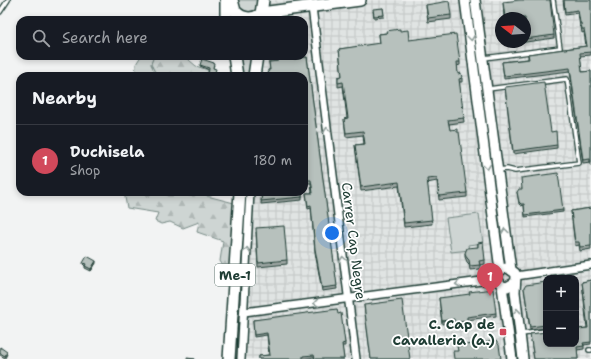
<!DOCTYPE html>
<meta charset="utf-8">
<style>
:root{--surface:#171b24;--page:#20242c;--text:#f1f3f6;--muted:#9ea1a6;--line:#363941;--accent:#d1495b}
body{margin:0;font-family:"Shantell Sans",sans-serif;background:var(--page);color:var(--text)}
.controls{position:absolute;right:12px;bottom:12px;display:grid;overflow:hidden;border-radius:8px;box-shadow:0 2px 6px #0003}
.controls button{width:36px;height:36px;display:grid;place-items:center;padding:0;border:0;border-bottom:1px solid var(--line);background:var(--surface);color:var(--text);font:20px sans-serif}
.compass{position:absolute;left:495px;top:12px;width:36px;height:36px;border-radius:50%;background:var(--surface);box-shadow:0 2px 6px #0003;rotate:287deg}
.you{position:absolute;left:332px;top:233px;width:14px;height:14px;margin:-10px;border:3px solid #fff;border-radius:50%;background:#1a73e8;box-shadow:0 0 0 6px #1a73e833}
.badge{display:grid;place-items:center;width:26px;height:26px;border-radius:50%;background:var(--accent);color:#fff;font-size:13px;font-weight:700}
.pin{position:absolute;translate:-50% -33px;filter:drop-shadow(0 1px 2px #0008)}
.pin::after{content:'';position:absolute;top:21px;width:14px;height:12px;background:inherit;clip-path:polygon(0 0,100% 0,50% 100%)}
.list{margin:0;padding:0;list-style:none}
h2{display:flex;justify-content:space-between;align-items:center;height:52px;margin:0;padding:0 16px;font-size:17px}
h2 small{font-size:13px;font-weight:400;color:var(--muted)}
.list li{display:grid;grid-template-columns:26px 1fr auto;gap:12px;align-items:center;box-sizing:border-box;height:72px;padding:0 16px;border-top:1px solid var(--line)}
.list b{display:block;font-size:15px;white-space:nowrap}
.list p{margin:0;font-size:13px;white-space:nowrap;color:var(--muted)}
.list em{font-size:13px;font-style:normal;color:var(--muted)}
.icon{flex:none;width:22px;height:22px;fill:none;stroke:currentColor;stroke-width:2;stroke-linecap:round;stroke-linejoin:round}
.map{position:relative;flex:none;width:591px;height:359px;overflow:hidden}
.search{position:absolute;background:var(--surface);box-shadow:0 2px 6px #0003;left:16px;top:16px;width:292px;height:44px;display:flex;align-items:center;gap:10px;box-sizing:border-box;padding:0 14px;border-radius:12px;color:var(--muted);font-size:15px}
.panel{position:absolute;background:var(--surface);box-shadow:0 2px 6px #0003;left:16px;top:72px;width:292px;height:124px;border-radius:12px}
.map>svg:first-child{display:block}
.industrial{fill:url(#industrial-grid);fill-rule:evenodd}
.green{fill:#ced5d3;stroke:#768984}
.forest{fill:url(#forest-firs);stroke:#768984}
.lines{fill:none;stroke-linecap:round;stroke-linejoin:round}
.service-casing{stroke:#1f3d34;stroke-width:6}
.minor-casing{stroke:#1f3d34;stroke-width:10}
.tertiary-casing{stroke:#1f3d34;stroke-width:12}
.primary-casing{stroke:#1f3d34;stroke-width:14}
.service{stroke:#fff;stroke-width:3.5}
.minor{stroke:#fff;stroke-width:7}
.tertiary{stroke:#fff;stroke-width:9}
.primary{stroke:#fff;stroke-width:11}
.wall{fill:#9da6a3;stroke:#1f3d34}
.shaded-wall{fill:#808784;stroke:#1f3d34}
.building{fill:#b7c1bd;stroke:#1f3d34}
.oneway{stroke:#8f9e9a}
.poi-dot{fill:#d1495b;stroke:#fff;stroke-width:1.5}
.labels{text-anchor:middle;dominant-baseline:central;stroke-width:3.5;stroke-linejoin:round;paint-order:stroke}
.shield{fill:#fff;stroke:#627771;stroke-width:1}
.shield-label{font-size:13px;font-weight:bold;fill:#1f3d34}
.street-label{font-size:14px;fill:#1f3d34;stroke:#fff}
.poi-label{font-size:14px;font-weight:bold;fill:#1f3d34;stroke:#fff;text-anchor:end}
</style>
<div class="map">
<svg width="591" height="359" viewBox="0 0 591 359">
<defs>
<pattern id="industrial-grid" width="8" height="8" patternUnits="userSpaceOnUse"><rect width="8" height="8" fill="#e0e4e3"/><path d="M0 4h8M4 0v8" fill="none" stroke="#c0c4c3"/></pattern>
<pattern id="forest-firs" width="22" height="20" patternUnits="userSpaceOnUse"><rect width="22" height="20" fill="#ced5d3"/><path d="M5 1l3.5 6h-7zM16 11l3.5 6h-7z" fill="#b0b8b6"/></pattern>
</defs>
<rect width="100%" height="100%" fill="#f2f3f3"/>
<filter id="ink" filterUnits="userSpaceOnUse"><feTurbulence type="fractalNoise" baseFrequency=".025" numOctaves="2"/><feDisplacementMap in="SourceGraphic" scale="8" xChannelSelector="R" yChannelSelector="G"/><feConvolveMatrix kernelMatrix="1 2 1 2 8 2 1 2 1" color-interpolation-filters="sRGB"/></filter>
<g filter="url(#ink)">
<path class="industrial" d="M268 0H591V359H236L251 192H304V76H262L263 56H304V20H266ZM501 18H525V42H501ZM546 278H576V344H546Z"/>
<g class="green">
<path d="M235 0H259C258 15 252 14 240 11Z"/>
<path d="M141 56H154L151 64 157 76H135L136 64Z"/>
<path d="M237 56H255L252 76H241Z"/>
<path d="M479 214 483 243 468 245 469 250 451 252 446 218Z"/>
</g>
<g class="forest">
<path d="M154 56H188L189 60 196 66 208 70 207 76H157L151 64Z"/>
<path d="M124 192H204L207 196 234 203 230 264 224 268 220 261 223 241 197 232 199 222 183 228 170 222 161 224 155 221 158 213 127 208Z"/>
</g>
<g class="lines">
<defs>
<g id="service">
<path d="M0 12 8 0"/>
<path d="M484 58 560 48 553 0"/>
<path d="M488 89 567 79 579 163 515 171 507 169 498 170"/>
<path d="M521 334 546 331"/>
<path d="M589 350H591"/>
</g>
<g id="minor">
<path d="M312 7 356 359"/>
<path d="M516 276 591 265"/>
<path d="M244 312 497 279"/>
<path d="M241 359 250 192"/>
</g>
<g id="tertiary">
<path d="M465 0 500 270"/>
<path d="M475 0 511 270"/>
<path d="M514 283 507 287 502 286 497 279C497 272 501 268 508 268L515 273 516 276 515 292 523 359"/>
<path d="M502 286 512 359"/>
</g>
<g id="primary">
<path d="M226 0V20"/>
<path d="M232 0 235 11C243 20 252 20 261 14L263 0"/>
<path d="M261 13 360 0"/>
<path d="M234 56 237 76"/>
<path d="M254 76 257 56"/>
<path d="M229 359 240 192"/>
</g>
</defs>
<use href="#service" class="service-casing"/>
<use href="#minor" class="minor-casing"/>
<use href="#tertiary" class="tertiary-casing"/>
<use href="#primary" class="primary-casing"/>
<use href="#service" class="service"/>
<use href="#minor" class="minor"/>
<use href="#tertiary" class="tertiary"/>
<use href="#primary" class="primary"/>
</g>
<g class="wall">
<path d="M563 0H591V55L580 56 582 72 591 71V165H590V162L583 163 570 71 504 79 502 62 528 59V54L586 46 584 32 582 33 581 26 580 27 578 13 565 15Z"/>
<path d="M503 2 554 35V38L505 45 504 42H525V18H504Z"/>
<path d="M426 5 451 15V19L428 22Z"/>
<path d="M383 8 384 17 374 18 373 11Z"/>
<path d="M400 31 409 40 460 62V65L457 66 458 74 462 78V82H459L464 122 449 124 450 130 467 193V197L439 200 437 181 427 183 432 224 404 227 399 186 361 191 355 145 364 144 363 135 346 137 344 119 347 118 343 86 338 87V77H342L339 49 380 44 379 34Z"/>
<path d="M277 56H294V59L307 57 337 289 322 291 315 252 311 208 308 209 306 193H312L311 183H304V76H269L268 70H270L269 62 277 61Z"/>
<path d="M200 65H214L213 68 216 71 209 70 200 66Z"/>
<path d="M505 87 551 132 557 145V148L513 154Z"/>
<path d="M262 192H302V200L261 204Z"/>
<path d="M517 192 563 210V212L525 217 524 205 521 206 519 204Z"/>
<path d="M591 208V249L580 251 579 245 575 246 571 211Z"/>
<path d="M256 232 287 260V264L258 267Z"/>
<path d="M478 243 485 260V264L480 265V269L470 270 469 264 467 262 465 257V253L478 247Z"/>
<path d="M83 263H96L91 271 85 268V266L83 264Z"/>
<path d="M591 280V344L584 345V349L577 350 578 359H534L530 334 587 328 582 282Z"/>
<path d="M546 282V328L530 330 524 288Z"/>
<path d="M439 298 496 313V316L467 320V324L454 326V322L442 324Z"/>
<path d="M364 305 410 359H371Z"/>
<path d="M338 314 345 343V346H342L344 359H315L314 357 303 359H259V356L269 355 267 335 254 337 253 320Z"/>
<path d="M0 347 7 354 5 358 0 355Z"/>
</g>
<path class="shaded-wall" d="M96 261V263L91 271V269Z"/>
<g class="building">
<path d="M520 0H550L554 35 525 39V18H505L503 2Z"/>
<path d="M564 0H591V52L580 53 582 72 591 71V162H590V159L583 160 570 68 504 76 502 62 529 59 528 54 587 46 584 29H582L581 23H580L578 10 565 12Z"/>
<path d="M449 1 451 15 428 18 426 5Z"/>
<path d="M383 8 384 15 374 16 373 9Z"/>
<path d="M289 19V20H279Z"/>
<path d="M400 29V31L408 30 409 40 456 34 460 62H457L458 74 461 73 462 78 459 79 464 118 448 120 450 130 457 129V132H459L467 193 439 196 437 178 427 179 432 220 404 223 399 182 361 187 355 145 365 144 363 131 346 133 344 119 348 118 343 82 338 83V77L342 76 339 49 380 43 379 34 387 33 386 31Z"/>
<path d="M277 56H294V59L307 57 337 286 322 288 315 249 311 205 308 206 306 193H313L311 180H304V161H305L304 155V76H269L268 70H270L269 62 278 61Z"/>
<path d="M202 59 214 63 213 68 216 69 214 76H208L209 68 200 65Z"/>
<path d="M544 82 551 132 556 131 557 145 513 151 505 87Z"/>
<path d="M558 173 563 210 525 215 524 204H521L519 202 517 192 519 189H522L521 178Z"/>
<path d="M262 192H302V197L261 201Z"/>
<path d="M591 208V246L580 247 579 242H575L571 211Z"/>
<path d="M284 226 287 260 258 263 256 228Z"/>
<path d="M483 242 485 260 479 261 480 265 470 266 469 260 467 258 465 253 467 248 478 247V243Z"/>
<path d="M87 256 96 261 91 269 85 266 86 264 83 263Z"/>
<path d="M591 280V342L583 343 584 346 577 347 578 359H534L530 334 546 332V344H576V310L578 329 588 328 582 282Z"/>
<path d="M546 282V325L530 327 524 288 526 285Z"/>
<path d="M493 289 496 313 467 317V321L454 323V319L442 321 439 298 470 294 469 292Z"/>
<path d="M402 300 410 359H371L364 305Z"/>
<path d="M337 309 338 314 341 313 345 343 342 344 344 359H315L314 355 303 356V359H259V356L270 355 267 333 254 335 253 320Z"/>
<path d="M496 341 499 345 501 359H454L453 351H458L457 346Z"/>
<path d="M0 347 7 352 5 356 0 353Z"/>
<path d="M187 358 195 359H187Z"/>
</g>
<defs><path id="oneway-chevron" d="M-2-3.5L2.5 0L-2 3.5" fill="none" stroke-width="1.6" stroke-linecap="round" stroke-linejoin="round"/></defs>
<g class="oneway">
<use href="#oneway-chevron" transform="translate(471 38) rotate(83)"/>
<use href="#oneway-chevron" transform="translate(327 130) rotate(-97)"/>
<use href="#oneway-chevron" transform="translate(487 167) rotate(83)"/>
<use href="#oneway-chevron" transform="translate(505 231) rotate(-98)"/>
<use href="#oneway-chevron" transform="translate(247 250) rotate(-87)"/>
<use href="#oneway-chevron" transform="translate(343 259) rotate(-97)"/>
<use href="#oneway-chevron" transform="translate(458 284) rotate(173)"/>
<use href="#oneway-chevron" transform="translate(316 303) rotate(172)"/>
<use href="#oneway-chevron" transform="translate(517 311) rotate(-96)"/>
</g>
</g>
<rect class="poi-dot" x="499" y="328" width="8" height="8" rx="2"/>
<g class="labels">
<rect class="shield" x="215" y="264" width="40" height="22" rx="3"/>
<g class="shield-label">
<text x="235" y="275">Me-1</text>
</g>
<g class="street-label">
<text transform="translate(354 241) rotate(83)">Carrer Cap Negre</text>
</g>
<g class="poi-label">
<text x="495" y="324">C. Cap de<tspan x="495" dy="16">Cavalleria (a.)</tspan></text>
</g>
</g>
</svg>
<div class="controls">
<button>+</button>
<button>−</button>
</div>
<svg class="compass" viewBox="-18 -18 36 36"><path d="M0-13l5 13h-10z" fill="#e53935"/><path d="M0 13l5-13h-10z" fill="#9ea1a6"/></svg>
<div class="you"></div>
<div class="pin badge" style="left:490px;top:296px">1</div>
<div class="search"><svg class="icon" aria-label="search" viewBox="0 0 24 24"><circle cx="10" cy="10" r="6"/><path d="M15 15l6 6"/></svg>Search here</div>
<section class="panel">
<h2>Nearby<small></small></h2>
<ul class="list">
<li><span class="badge">1</span><div><b>Duchisela</b><p>Shop</p></div><em>180 m</em></li>
</ul>
</section>
</div>
